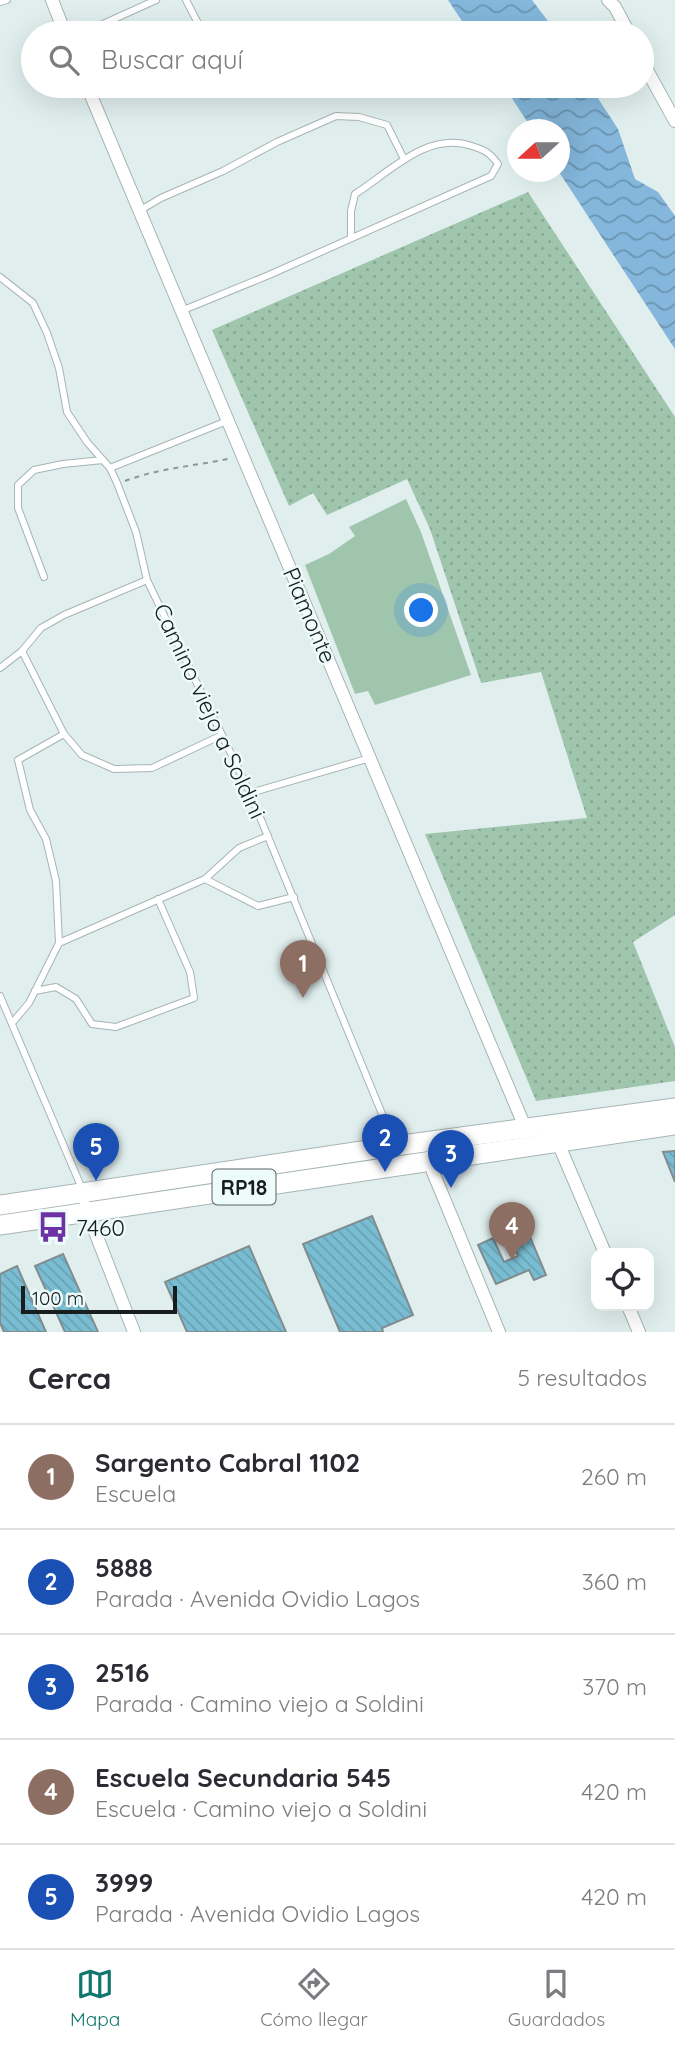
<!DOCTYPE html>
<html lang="es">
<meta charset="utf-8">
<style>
:root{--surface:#fff;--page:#f2f2f3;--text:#2b2b33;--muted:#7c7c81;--line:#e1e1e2;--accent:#0f766e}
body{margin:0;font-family:Quicksand,sans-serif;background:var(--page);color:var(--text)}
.controls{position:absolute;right:21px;bottom:21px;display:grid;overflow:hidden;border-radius:14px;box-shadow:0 7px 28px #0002}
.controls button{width:63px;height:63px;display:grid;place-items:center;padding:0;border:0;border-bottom:2px solid var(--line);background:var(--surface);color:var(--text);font:35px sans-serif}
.compass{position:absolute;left:507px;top:119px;width:63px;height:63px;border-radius:50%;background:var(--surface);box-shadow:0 7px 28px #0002;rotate:249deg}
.scale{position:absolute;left:21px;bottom:18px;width:156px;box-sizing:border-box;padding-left:7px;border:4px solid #181d1d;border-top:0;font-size:19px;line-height:24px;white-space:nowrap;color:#181d1d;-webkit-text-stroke:5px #eefbfb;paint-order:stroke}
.you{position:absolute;left:422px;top:611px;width:24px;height:24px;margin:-18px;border:5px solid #fff;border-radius:50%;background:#1a73e8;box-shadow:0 0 0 10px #1a73e833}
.badge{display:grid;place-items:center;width:46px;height:46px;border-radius:50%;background:var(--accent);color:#fff;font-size:23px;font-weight:700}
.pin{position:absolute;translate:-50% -58px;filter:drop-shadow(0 2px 4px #0008)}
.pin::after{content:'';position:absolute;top:37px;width:24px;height:21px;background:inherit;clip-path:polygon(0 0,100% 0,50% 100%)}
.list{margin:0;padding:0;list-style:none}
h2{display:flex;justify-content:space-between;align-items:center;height:91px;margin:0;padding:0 28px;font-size:30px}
h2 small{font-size:23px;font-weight:400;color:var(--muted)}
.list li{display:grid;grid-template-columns:46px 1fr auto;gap:21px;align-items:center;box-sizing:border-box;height:105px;padding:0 28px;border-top:2px solid var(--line)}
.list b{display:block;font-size:26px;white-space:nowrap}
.list p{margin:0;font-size:23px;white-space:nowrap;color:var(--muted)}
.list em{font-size:23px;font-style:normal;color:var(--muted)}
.icon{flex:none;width:38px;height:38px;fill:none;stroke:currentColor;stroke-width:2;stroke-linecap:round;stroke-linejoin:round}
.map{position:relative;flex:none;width:675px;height:1332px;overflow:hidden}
.search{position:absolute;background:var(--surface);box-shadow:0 7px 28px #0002;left:21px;right:21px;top:21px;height:77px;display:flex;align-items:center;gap:18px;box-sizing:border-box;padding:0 24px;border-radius:38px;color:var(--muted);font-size:26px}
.sheet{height:616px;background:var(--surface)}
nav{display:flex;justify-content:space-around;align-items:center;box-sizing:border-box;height:98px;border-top:2px solid var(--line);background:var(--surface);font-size:19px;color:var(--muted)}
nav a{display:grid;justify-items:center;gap:4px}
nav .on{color:var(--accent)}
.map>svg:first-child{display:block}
.grass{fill:url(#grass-dots)}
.green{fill:#9fc6ad}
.water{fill:url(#water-waves)}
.building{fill:url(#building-back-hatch);stroke:#818c8f;stroke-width:2}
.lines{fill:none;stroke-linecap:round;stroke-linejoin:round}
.lane-casing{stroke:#a7b4b4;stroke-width:8}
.street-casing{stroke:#a7b4b4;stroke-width:14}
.primary-casing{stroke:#a7b4b4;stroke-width:21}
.path{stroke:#8d9797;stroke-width:2;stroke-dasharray:5 5;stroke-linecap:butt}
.lane{stroke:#fff;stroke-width:6}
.street{stroke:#fff;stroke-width:12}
.primary{stroke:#fff;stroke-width:19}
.labels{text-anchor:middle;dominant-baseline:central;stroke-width:5;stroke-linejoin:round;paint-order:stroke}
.shield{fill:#eefbfb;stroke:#586060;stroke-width:2}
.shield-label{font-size:21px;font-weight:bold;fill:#181d1d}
.street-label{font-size:23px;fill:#181d1d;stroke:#eefbfb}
.poi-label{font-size:23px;fill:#181d1d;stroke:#eefbfb;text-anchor:start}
</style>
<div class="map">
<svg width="675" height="1332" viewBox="0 0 675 1332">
<defs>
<pattern id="grass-dots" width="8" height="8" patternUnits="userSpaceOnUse" patternTransform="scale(1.75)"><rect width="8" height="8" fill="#9fc6ad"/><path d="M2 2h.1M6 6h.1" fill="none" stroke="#88aa94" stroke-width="1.8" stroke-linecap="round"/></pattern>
<pattern id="water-waves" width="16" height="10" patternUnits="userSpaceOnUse" patternTransform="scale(1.75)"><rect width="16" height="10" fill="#84b7db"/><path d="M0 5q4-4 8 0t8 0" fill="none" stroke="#6b94b1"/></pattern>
<pattern id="building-back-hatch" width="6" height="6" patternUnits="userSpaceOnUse" patternTransform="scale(1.75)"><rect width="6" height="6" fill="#79bdd2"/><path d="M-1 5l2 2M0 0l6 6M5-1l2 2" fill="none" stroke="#68a2b4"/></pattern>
</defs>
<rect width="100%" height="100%" fill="#e0eeee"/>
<path class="grass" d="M528 192 675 417V915L633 942 675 1047V1081L536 1101 425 834 587 818 541 672 481 683 430 529 407 479 327 515 313 493 289 506 212 330Z"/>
<path class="green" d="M406 499 421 532 471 675 375 705 368 691 355 694 305 565 329 554 355 536 349 527Z"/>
<g class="water">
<path d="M448 0H532L557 33H470Z"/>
<path d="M504 86H590L618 129 635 179 658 192 675 216V349L559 172 560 130 532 129Z"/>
</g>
<g class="building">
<path d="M675 1151V1182L663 1152Z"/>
<path d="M372 1216 413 1315 382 1328 383 1332H340L303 1244Z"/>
<path d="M525 1225 546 1275 534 1280 529 1270 496 1284 478 1245 493 1238 504 1262 518 1256 508 1232Z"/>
<path d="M249 1246 286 1332H187L165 1282Z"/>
<path d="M63 1254 98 1332H65L35 1266Z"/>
<path d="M17 1266 46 1332H4L0 1323V1274Z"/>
</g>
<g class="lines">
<defs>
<g id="lane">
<path d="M186 0 202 31"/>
<path d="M0 2 7 0"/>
<path d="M83 33 156 0"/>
<path d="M139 211 161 198 223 171 277 142 336 116 359 117 387 125 404 159"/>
<path d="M0 277 33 303 47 333 59 368 67 412 87 442 110 468 117 483 136 532 147 580 250 793 394 1143"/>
<path d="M181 311 269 275 491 176 498 164C490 153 485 150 472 146 427 131 390 172 355 194L351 211V238"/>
<path d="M110 468 227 421"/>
<path d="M44 577 18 508V485L34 470 63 464 103 460"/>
<path d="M22 651 64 734 82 755 114 769 152 768 222 735"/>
<path d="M0 668 22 651 41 628 64 615 147 580"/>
<path d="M250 793 370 758"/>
<path d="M205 879 239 848 268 836"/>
<path d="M59 943 56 881 46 839 30 810 18 760 64 734"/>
<path d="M35 991 56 987 76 999 92 1024 116 1027 194 998 190 972 158 899"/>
<path d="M0 996 83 1191"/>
<path d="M12 1023 29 1003 59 943 205 879 258 906 294 897"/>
</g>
<g id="street">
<path d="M52 0 65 33"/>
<path d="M608 0 615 7 629 33"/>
<path d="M642 61 675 121"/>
<path d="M87 86 527 1132"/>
<path d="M556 1138 605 1253"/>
<path d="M430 1157 433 1172 499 1332"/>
<path d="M85 1206 134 1332"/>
<path d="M628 1306 639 1332"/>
</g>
<g id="primary">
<path d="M0 1205 395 1146 675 1108"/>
<path d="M0 1225 675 1125"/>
</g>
</defs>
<use href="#lane" class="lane-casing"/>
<use href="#street" class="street-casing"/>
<use href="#primary" class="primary-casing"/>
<path class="path" d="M125 481C159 468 196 466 232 458"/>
<use href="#lane" class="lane"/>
<use href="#street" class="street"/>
<use href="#primary" class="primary"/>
</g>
<defs>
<symbol id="bus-bare" viewBox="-9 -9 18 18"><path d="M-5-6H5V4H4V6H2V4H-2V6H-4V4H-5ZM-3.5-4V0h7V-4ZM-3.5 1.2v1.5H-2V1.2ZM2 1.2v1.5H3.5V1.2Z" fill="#6d31a6" stroke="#eefbfb" stroke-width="2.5" paint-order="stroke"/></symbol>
</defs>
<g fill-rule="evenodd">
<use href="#bus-bare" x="31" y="1205" width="44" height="44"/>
</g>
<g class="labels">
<rect class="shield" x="212.5" y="1169.5" width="63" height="35" rx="5"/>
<g class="shield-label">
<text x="244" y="1187">RP18</text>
</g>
<g class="street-label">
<text transform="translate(310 615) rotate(67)">Piamonte</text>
<text transform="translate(210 711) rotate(65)">Camino viejo a Soldini</text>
</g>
<g class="poi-label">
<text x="76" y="1227">7460</text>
</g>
</g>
</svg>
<div class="controls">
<button><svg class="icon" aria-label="locate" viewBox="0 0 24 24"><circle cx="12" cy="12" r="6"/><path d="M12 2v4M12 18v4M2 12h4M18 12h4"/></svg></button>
</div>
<svg class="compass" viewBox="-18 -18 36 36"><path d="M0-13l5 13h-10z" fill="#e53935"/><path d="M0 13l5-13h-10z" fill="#7c7c81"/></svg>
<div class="scale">100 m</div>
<div class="you"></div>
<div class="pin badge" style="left:303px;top:998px;background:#8d6e63">1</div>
<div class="pin badge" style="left:385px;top:1172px;background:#1a4fb4">2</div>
<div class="pin badge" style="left:451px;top:1188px;background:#1a4fb4">3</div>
<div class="pin badge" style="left:512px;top:1260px;background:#8d6e63">4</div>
<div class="pin badge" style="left:96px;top:1181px;background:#1a4fb4">5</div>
<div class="search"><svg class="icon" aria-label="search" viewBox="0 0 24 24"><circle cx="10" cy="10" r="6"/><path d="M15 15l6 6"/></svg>Buscar aquí</div>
</div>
<section class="sheet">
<h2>Cerca<small>5 resultados</small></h2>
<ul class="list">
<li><span class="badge" style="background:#8d6e63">1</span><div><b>Sargento Cabral 1102</b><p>Escuela</p></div><em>260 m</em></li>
<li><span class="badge" style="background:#1a4fb4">2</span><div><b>5888</b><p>Parada · Avenida Ovidio Lagos</p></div><em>360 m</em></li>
<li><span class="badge" style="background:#1a4fb4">3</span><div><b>2516</b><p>Parada · Camino viejo a Soldini</p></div><em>370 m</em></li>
<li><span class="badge" style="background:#8d6e63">4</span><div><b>Escuela Secundaria 545</b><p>Escuela · Camino viejo a Soldini</p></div><em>420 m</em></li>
<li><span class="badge" style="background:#1a4fb4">5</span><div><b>3999</b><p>Parada · Avenida Ovidio Lagos</p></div><em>420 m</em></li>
</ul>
</section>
<nav>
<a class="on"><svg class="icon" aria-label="map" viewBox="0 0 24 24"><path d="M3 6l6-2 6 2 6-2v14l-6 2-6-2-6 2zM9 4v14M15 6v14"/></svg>Mapa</a>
<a><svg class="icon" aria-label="directions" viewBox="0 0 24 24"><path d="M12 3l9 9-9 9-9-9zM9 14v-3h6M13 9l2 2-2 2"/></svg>Cómo llegar</a>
<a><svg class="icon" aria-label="saved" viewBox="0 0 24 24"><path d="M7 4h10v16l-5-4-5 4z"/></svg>Guardados</a>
</nav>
